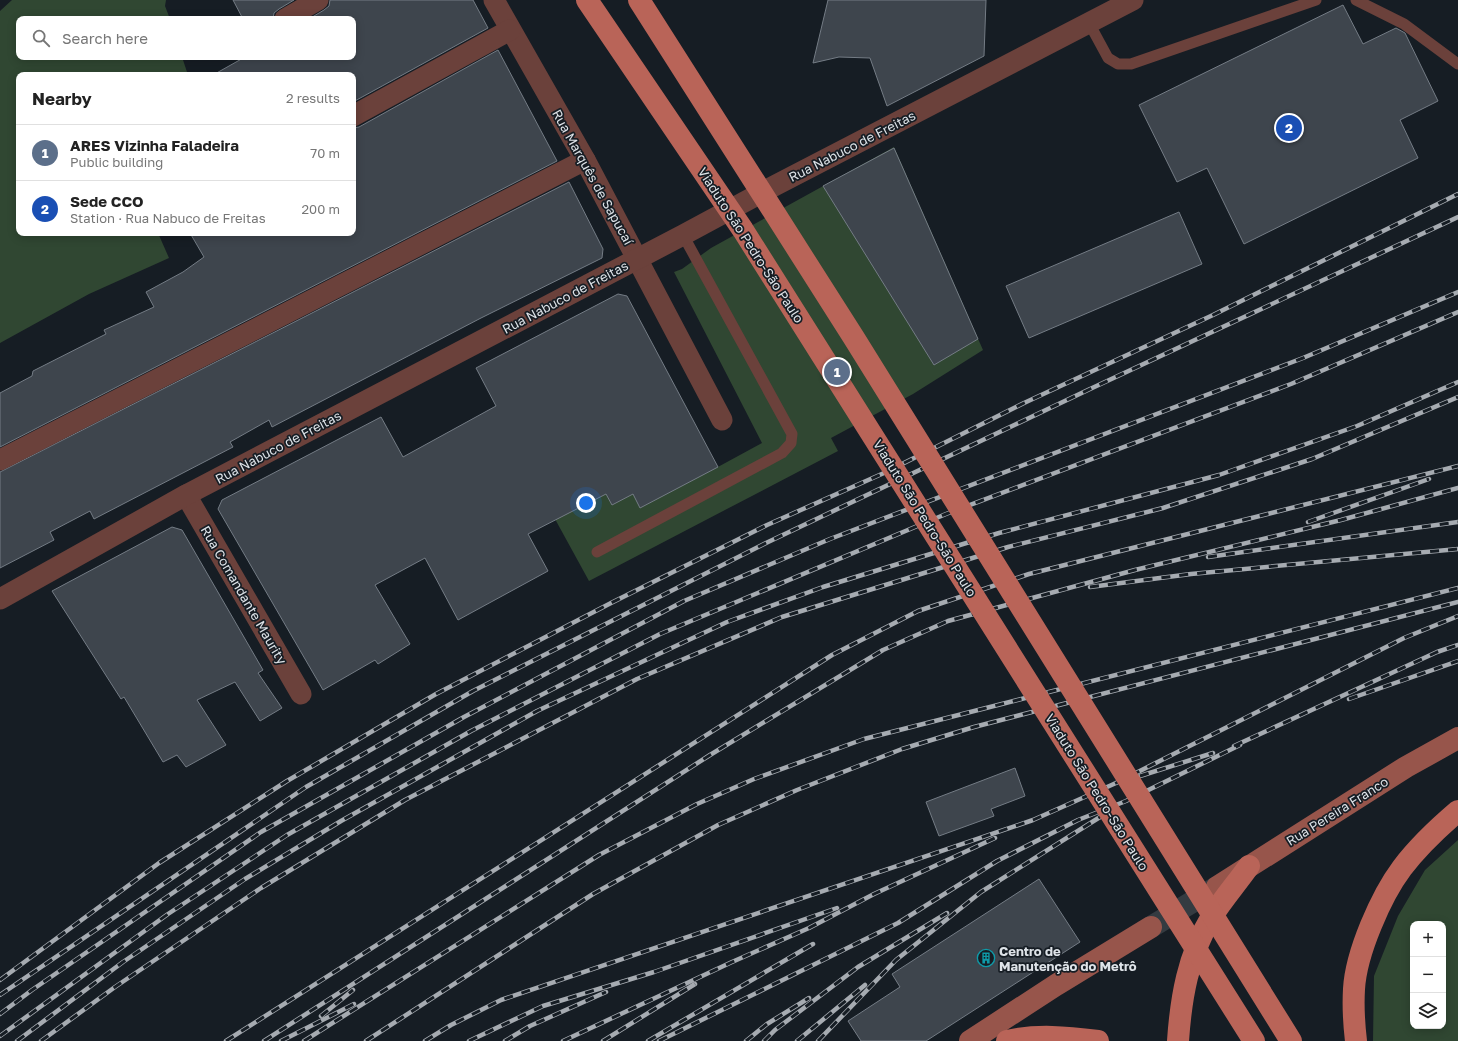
<!DOCTYPE html>
<meta charset="utf-8">
<style>
:root{--surface:#fff;--page:#f2f2f2;--text:#222;--muted:#767676;--line:#e0e0e0;--accent:#d93025}
body{margin:0;font-family:"Golos Text",sans-serif;background:var(--page);color:var(--text)}
.controls{position:absolute;right:12px;bottom:12px;display:grid;overflow:hidden;border-radius:8px;box-shadow:0 2px 10px #0003}
.controls button{width:36px;height:36px;display:grid;place-items:center;padding:0;border:0;border-bottom:1px solid var(--line);background:var(--surface);color:var(--text);font:20px sans-serif}
.you{position:absolute;left:586px;top:503px;width:14px;height:14px;margin:-10px;border:3px solid #fff;border-radius:50%;background:#1a73e8;box-shadow:0 0 0 6px #1a73e833}
.badge{display:grid;place-items:center;width:26px;height:26px;border-radius:50%;background:var(--accent);color:#fff;font-size:13px;font-weight:700}
.pin{position:absolute;translate:-50% -50%;border:2px solid #fff;box-shadow:0 1px 4px #0006}
.list{margin:0;padding:0;list-style:none}
h2{display:flex;justify-content:space-between;align-items:center;height:52px;margin:0;padding:0 16px;font-size:17px}
h2 small{font-size:13px;font-weight:400;color:var(--muted)}
.list li{display:grid;grid-template-columns:26px 1fr auto;gap:12px;align-items:center;box-sizing:border-box;height:56px;padding:0 16px;border-top:1px solid var(--line)}
.list b{display:block;font-size:15px;white-space:nowrap}
.list p{margin:0;font-size:13px;white-space:nowrap;color:var(--muted)}
.list em{font-size:13px;font-style:normal;color:var(--muted)}
.icon{flex:none;width:22px;height:22px;fill:none;stroke:currentColor;stroke-width:2;stroke-linecap:round;stroke-linejoin:round}
.map{position:relative;flex:none;width:1458px;height:1041px;overflow:hidden}
.search{position:absolute;background:var(--surface);box-shadow:0 2px 10px #0003;left:16px;top:16px;width:340px;height:44px;display:flex;align-items:center;gap:10px;box-sizing:border-box;padding:0 14px;border-radius:8px;color:var(--muted);font-size:15px}
.panel{position:absolute;background:var(--surface);box-shadow:0 2px 10px #0003;left:16px;top:72px;width:340px;height:164px;border-radius:8px}
.map>svg:first-child{display:block}
.green{fill:#304732;fill-rule:evenodd}
.building{fill:#3e454d;stroke:#747c85}
.lines{fill:none;stroke-linecap:round;stroke-linejoin:round}
.secondary-tunnel{stroke:#343b41;stroke-width:22;stroke-dasharray:22 11;stroke-linecap:butt}
.service{stroke:#6b413b;stroke-width:11}
.minor{stroke:#6b413b;stroke-width:21}
.secondary{stroke:#97554b;stroke-width:22}
.primary{stroke:#b96458;stroke-width:22}
.rail-casing{stroke:#a6abb1;stroke-width:4.5}
.rail{stroke:#161d24;stroke-width:3;stroke-dasharray:9;stroke-linecap:butt}
.primary-bridge{stroke:#b96458;stroke-width:22}
.labels{text-anchor:middle;dominant-baseline:central;stroke-width:3.5;stroke-linejoin:round;paint-order:stroke}
.street-label{font-size:13px;fill:#dee3e8;stroke:#161d24}
.poi-label{font-size:13px;font-weight:bold;fill:#dee3e8;stroke:#161d24;text-anchor:start}
</style>
<div class="map">
<svg width="1458" height="1041" viewBox="0 0 1458 1041">
<rect width="100%" height="100%" fill="#161d24"/>
<g class="green">
<path d="M12 0H166L165 6 170 19H19V57H182L188 75H19V233H158L169 258 89 294 0 343V11Z"/>
<path d="M894 147 983 350 913 394 831 438 838 451 589 581 555 519 703 444 716 468 762 443 674 272 682 269 711 248Z"/>
<path d="M1458 840V1041H1373L1374 976 1398 916 1425 870ZM1413 924H1443V1026H1413Z"/>
</g>
<g class="building">
<path d="M233 0H294L279 9 274 13 273 19H243Z"/>
<path d="M330 0H473L488 28 353 102V75H213L245 57H353V19H309L324 10 329 6Z"/>
<path d="M828 0H986L984 56 887 106 870 58 839 57 813 63Z"/>
<path d="M1343 5 1363 44 1396 28 1405 33 1438 101 1400 120 1418 158 1244 244 1207 168 1177 182 1139 105Z"/>
<path d="M498 50 557 161 0 447V393L32 376 33 371 106 334 104 330 154 307 146 292 183 272 204 257 190 233H353V128L359 127Z"/>
<path d="M894 148 978 339 934 365 823 186Z"/>
<path d="M569 182 603 249 602 258 481 318 272 427 269 420 230 442 233 447 94 519 90 511 50 532 54 540 0 568V472Z"/>
<path d="M1179 212 1202 264 1029 338 1006 286Z"/>
<path d="M618 294 627 296 718 467 640 508 633 494 612 505 606 494 528 534 548 571 458 620 425 558 375 585 410 644 378 664 375 660 323 690 218 509 222 500 381 417 403 457 496 406 476 368Z"/>
<path d="M172 527 182 530 263 670 258 673 282 708 260 721 235 682 197 700 226 745 186 767 177 755 163 762 124 697 121 699 52 591Z"/>
<path d="M1015 768 1025 796 991 809 994 816 939 836 926 802Z"/>
<path d="M1039 879 1080 942 926 1041H861L848 1021 900 987 892 974Z"/>
</g>
<g class="lines">
<path class="secondary-tunnel" d="M1151 927 1217 887"/>
<g class="service">
<path d="M1356 0 1404 24 1458 64"/>
<path d="M1089 23 1108 58 1118 64H1131L1316 0"/>
<path d="M597 552 782 453 791 443 792 434 683 235"/>
</g>
<g class="minor">
<path d="M494 0 585 160 722 420"/>
<path d="M285 19 318 0"/>
<path d="M353 116 510 30"/>
<path d="M0 460 585 160"/>
<path d="M186 495 301 694"/>
<path d="M0 599 186 495 683 235 776 185 1133 0"/>
</g>
<g class="secondary">
<path d="M1217 887 1406 767 1458 738"/>
<path d="M970 1041 1056 985 1151 927"/>
</g>
<g class="primary">
<path d="M1007 1041C1037 1034 1067 1037 1098 1041"/>
<path d="M1178 1041C1181 997 1188 956 1211 918 1222 900 1237 883 1249 866"/>
<path d="M1356 1041C1354 1024 1353 1006 1354 989 1356 953 1381 896 1402 868 1418 847 1438 828 1458 811"/>
</g>
<defs>
<g id="rail">
<path d="M1308 522 1429 479"/>
<path d="M1208 557 1458 522"/>
<path d="M1090 587 1191 574 1458 549"/>
<path d="M1349 699 1458 661"/>
<path d="M1234 746 1437 652 1458 645"/>
<path d="M1140 776 1213 753"/>
<path d="M0 980 159 863 287 781 436 694 611 603 767 525 884 473 1024 403 1213 315 1458 194"/>
<path d="M0 995 306 787 473 691 766 543 1090 389 1458 217"/>
<path d="M0 1014 32 990 261 832 464 717 684 601 830 539 1303 358 1458 292"/>
<path d="M321 1016 353 990"/>
<path d="M0 1036 168 914 287 835 471 731 660 634 946 514 1291 384 1458 312"/>
<path d="M17 1041 123 962 245 879 341 821 537 711 727 622 823 587 999 533 1219 475 1357 426 1458 382"/>
<path d="M41 1041 115 987 261 888 405 800 637 679 782 617 1008 547 1163 508 1312 459 1458 397"/>
<path d="M226 1041 832 655 918 611 1029 574 1458 466"/>
<path d="M264 1041 710 755 883 650 948 621 1135 570 1341 520 1458 488"/>
<path d="M281 1041 354 1004"/>
<path d="M304 1041 599 855 697 804 754 779 864 739 1458 588"/>
<path d="M366 1041 593 894 718 825 797 790 902 749 974 727 1458 602"/>
<path d="M425 1041 451 1025 501 1000 1033 820 1116 783 1404 638 1458 616"/>
<path d="M469 1041 543 1006 654 972 837 908"/>
<path d="M505 1041 530 1026 606 992"/>
<path d="M563 1041 732 962 809 928 874 894 995 838"/>
<path d="M603 1041 695 984"/>
<path d="M648 1041 813 944"/>
<path d="M659 1041 898 923 997 861 1078 820 1126 801 1240 745"/>
<path d="M746 1041 767 1024 809 998"/>
<path d="M764 1041 775 1030 858 967 947 913"/>
<path d="M797 1041 865 985"/>
<path d="M818 1041 896 960 981 892 1108 812"/>
</g>
</defs>
<use href="#rail" class="rail-casing"/>
<use href="#rail" class="rail"/>
<g class="primary-bridge">
<path d="M587 0 743 230 1254 1041"/>
<path d="M639 0 854 338 1291 1041"/>
</g>
</g>
<defs>
<symbol id="building-ring" viewBox="-11 -11 22 22"><circle r="9.5" fill="#161d24" stroke="#0f9aa8" stroke-width="1.5"/><path d="M-4-6H4V6H1V3H-1V6H-4ZM-2.5-4.3h1.7v1.8h-1.7ZM.8-4.3h1.7v1.8H.8ZM-2.5-1h1.7V.8h-1.7ZM.8-1h1.7V.8H.8Z" fill="#0f9aa8"/></symbol>
</defs>
<g fill-rule="evenodd">
<use href="#building-ring" x="976" y="948" width="20" height="20"/>
</g>
<g class="labels">
<g class="street-label">
<text transform="translate(852 146) rotate(-27)">Rua Nabuco de Freitas</text>
<text transform="translate(593 177) rotate(61)">Rua Marquês de Sapucaí</text>
<text transform="translate(751 245) rotate(57)">Viaduto São Pedro-São Paulo</text>
<text transform="translate(565 297) rotate(-28)">Rua Nabuco de Freitas</text>
<text transform="translate(278 447) rotate(-28)">Rua Nabuco de Freitas</text>
<text transform="translate(925 518) rotate(58)">Viaduto São Pedro-São Paulo</text>
<text transform="translate(244 595) rotate(60)">Rua Comandante Maurity</text>
<text transform="translate(1097 792) rotate(58)">Viaduto São Pedro-São Paulo</text>
<text transform="translate(1337 811) rotate(-32)">Rua Pereira Franco</text>
</g>
<g class="poi-label">
<text x="999" y="951">Centro de<tspan x="999" dy="15">Manutenção do Metrô</tspan></text>
</g>
</g>
</svg>
<div class="controls">
<button>+</button>
<button>−</button>
<button><svg class="icon" aria-label="layers" viewBox="0 0 24 24"><path d="M12 4l9 5-9 5-9-5zM3 14l9 5 9-5"/></svg></button>
</div>
<div class="you"></div>
<div class="pin badge" style="left:837px;top:372px;background:#5c6f8a">1</div>
<div class="pin badge" style="left:1289px;top:128px;background:#1a4fb4">2</div>
<div class="search"><svg class="icon" aria-label="search" viewBox="0 0 24 24"><circle cx="10" cy="10" r="6"/><path d="M15 15l6 6"/></svg>Search here</div>
<section class="panel">
<h2>Nearby<small>2 results</small></h2>
<ul class="list">
<li><span class="badge" style="background:#5c6f8a">1</span><div><b>ARES Vizinha Faladeira</b><p>Public building</p></div><em>70 m</em></li>
<li><span class="badge" style="background:#1a4fb4">2</span><div><b>Sede CCO</b><p>Station · Rua Nabuco de Freitas</p></div><em>200 m</em></li>
</ul>
</section>
</div>
